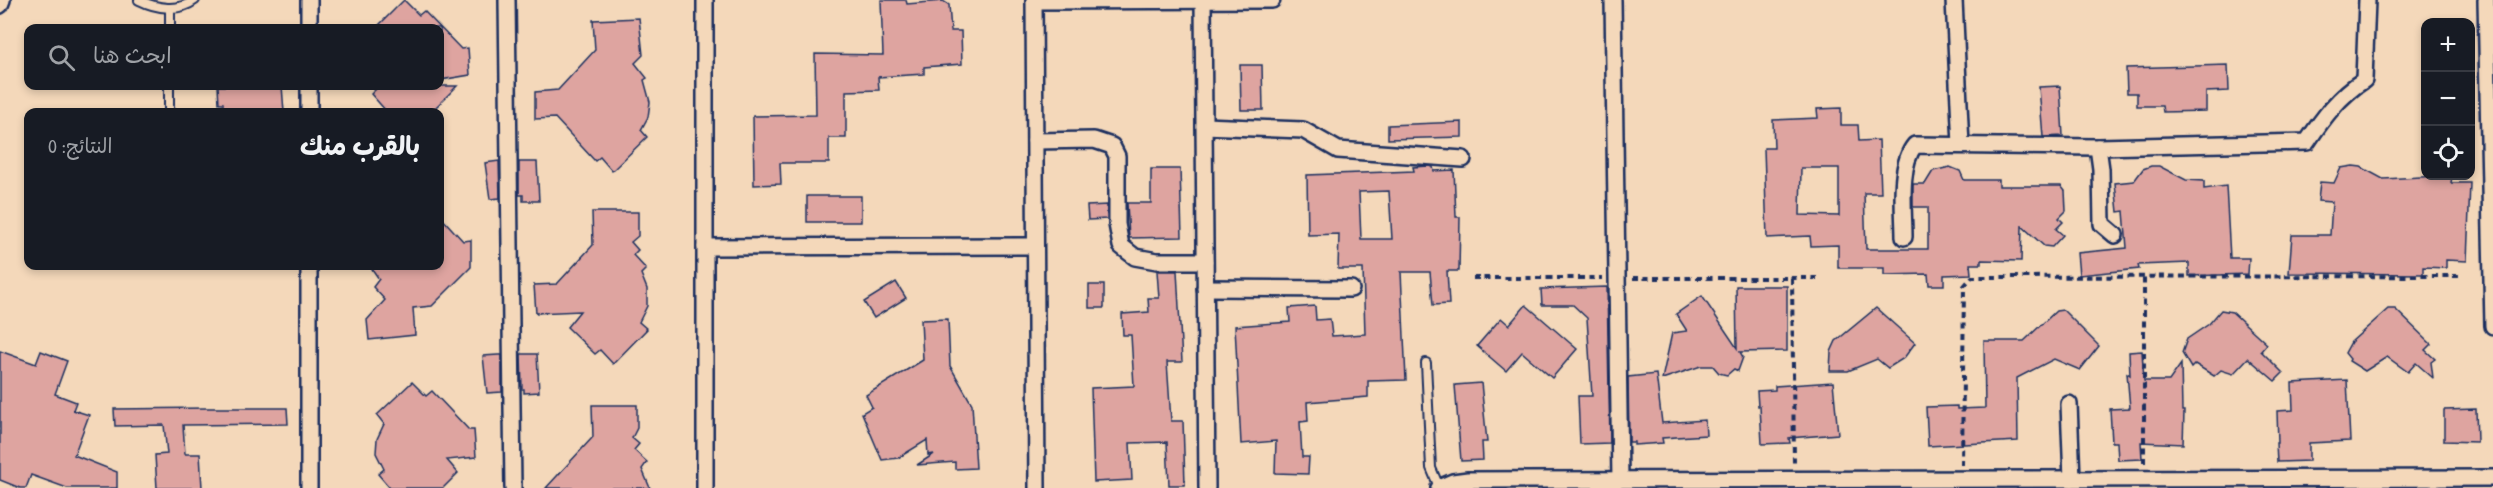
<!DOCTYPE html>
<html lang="ar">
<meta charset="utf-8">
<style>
:root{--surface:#171b24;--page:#242831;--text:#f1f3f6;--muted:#9ea1a6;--line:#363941}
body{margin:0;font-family:"Patrick Hand","Playpen Sans Arabic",sans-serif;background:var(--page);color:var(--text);direction:rtl}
.controls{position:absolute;right:18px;top:18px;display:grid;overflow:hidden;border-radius:12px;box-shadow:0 3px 9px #0003}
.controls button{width:54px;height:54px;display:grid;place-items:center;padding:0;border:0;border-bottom:2px solid var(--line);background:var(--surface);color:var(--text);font:30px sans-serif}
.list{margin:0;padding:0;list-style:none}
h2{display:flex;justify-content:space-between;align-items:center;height:78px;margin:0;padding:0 24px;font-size:26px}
h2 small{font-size:20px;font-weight:400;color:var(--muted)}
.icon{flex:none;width:33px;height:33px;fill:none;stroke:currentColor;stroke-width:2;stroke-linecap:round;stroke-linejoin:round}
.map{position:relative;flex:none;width:2493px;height:488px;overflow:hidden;direction:ltr}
.search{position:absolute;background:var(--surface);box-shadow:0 3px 9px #0003;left:24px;top:24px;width:420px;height:66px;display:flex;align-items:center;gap:15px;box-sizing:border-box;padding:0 21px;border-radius:12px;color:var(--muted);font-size:22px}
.panel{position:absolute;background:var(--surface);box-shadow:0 3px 9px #0003;left:24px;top:108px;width:420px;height:162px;border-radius:12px;direction:rtl}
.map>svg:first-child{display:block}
.building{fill:#dea4a0;stroke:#1b2f5e;stroke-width:1.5;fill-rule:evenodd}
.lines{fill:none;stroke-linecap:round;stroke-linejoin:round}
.lane-casing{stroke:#1b2f5e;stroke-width:12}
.street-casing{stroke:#1b2f5e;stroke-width:20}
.path{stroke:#1b2f5e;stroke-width:4;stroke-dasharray:6 4.5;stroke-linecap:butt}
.lane{stroke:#f4d8ba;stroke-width:8}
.street{stroke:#f4d8ba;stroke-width:15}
</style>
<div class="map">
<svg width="2493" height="488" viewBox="0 0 2493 488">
<rect width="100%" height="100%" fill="#f4d8ba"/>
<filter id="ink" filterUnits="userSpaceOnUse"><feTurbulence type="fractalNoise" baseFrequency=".0167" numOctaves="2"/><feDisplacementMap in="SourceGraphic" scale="12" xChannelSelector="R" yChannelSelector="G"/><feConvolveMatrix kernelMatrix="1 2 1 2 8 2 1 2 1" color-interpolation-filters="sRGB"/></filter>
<g filter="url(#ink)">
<g class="building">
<path d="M404 0 419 15 424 11 461 49 468 48 470 75 440 80V28H376Z"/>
<path d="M881 0H906L907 4 943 1 949 5 951 31H961L962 64 924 67V74L878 77 879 90 846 91V138H829V163H780L781 184 754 185 753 116 816 115 815 54 883 55Z"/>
<path d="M639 18 643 55 635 63 647 78 644 80 650 102 648 117 641 130 647 137 612 171 600 157 595 161 555 118 535 119V92L558 90 595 50 593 20Z"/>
<path d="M1240 65H1262L1263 110H1241Z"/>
<path d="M2228 65 2229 91 2206 92V111L2163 112 2162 106H2137V93H2127L2126 68Z"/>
<path d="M218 86H282L284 112H223V103H219Z"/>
<path d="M379 86H457L431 112H387L371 94Z"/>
<path d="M2060 86 2063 136 2043 137 2039 87Z"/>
<path d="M1841 108V125H1858L1859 141 1879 140 1881 193H1864L1866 249H1928V207H1913V184H1925L1933 171 1950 167 1960 171 1964 180H1999V186H2061L2065 191 2066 211 2059 218 2063 222 2056 229 2063 235 2052 247 2044 246 2022 226 2021 261 1981 260V264H1970L1971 274 1944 275V285H1929L1928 274 1884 275V268H1838V245L1811 246 1810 236 1767 238 1764 148H1774L1773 120 1818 118 1817 109ZM1801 168H1839V216L1800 215Z"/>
<path d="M1462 122V137L1388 139V125Z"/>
<path d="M499 161 500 198 490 199 485 163Z"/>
<path d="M519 162H537L539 201H523V195H519Z"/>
<path d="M1429 166 1433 167 1434 171 1454 170 1456 217H1460L1459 271H1447L1449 304 1433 305 1430 272H1401L1406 380 1368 381V397L1307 402 1308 421 1300 422 1302 457H1309L1308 474 1275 473 1276 441 1241 444 1235 326 1290 322 1289 308 1315 306 1316 320 1330 319 1332 336 1365 334 1363 269H1338L1339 234 1308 235 1307 175 1414 171 1413 167ZM1389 191 1392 239H1361L1359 192Z"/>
<path d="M2151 166H2159L2186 180 2204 181V189L2226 186 2230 258H2249L2248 274 2189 276V263L2138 265 2139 269 2079 275 2077 253 2127 248 2124 211 2118 212 2115 183 2134 181 2143 169Z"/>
<path d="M2353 166 2361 167 2383 179 2440 176H2452L2451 183H2470L2467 261 2446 260V268L2423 267V274L2289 273 2292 235H2330L2332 202 2318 201 2320 182 2334 183 2341 168Z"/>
<path d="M1151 169H1180L1182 237 1129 238 1127 203H1151Z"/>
<rect x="807" y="196" width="54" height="26"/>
<path d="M1107 205V219L1088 220 1087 206Z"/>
<path d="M592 212H638V236L631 242 638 250 633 255 646 269 641 274 647 289V306L639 322 647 329 613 364 600 350 595 354 567 327 580 311 536 313 534 285 557 284 593 245Z"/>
<path d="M440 216 463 241 471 240V267L432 306 413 308 415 335 369 340 367 320 385 300 373 287 379 279 370 266H440Z"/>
<path d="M1157 271H1177L1182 362H1167L1171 421H1183L1185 485H1169L1167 442 1130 443 1132 480 1094 482 1091 388 1134 386 1131 335H1123L1122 314 1149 312 1148 298H1159Z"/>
<path d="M896 282 906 298 874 318 864 302Z"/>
<rect x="1089" y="285" width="15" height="23"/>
<path d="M1736 286H1787V351L1740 352 1743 357 1738 371 1734 369 1727 375 1719 373 1713 366H1701L1662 379 1672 333 1687 331 1676 314 1702 296 1737 348Z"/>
<path d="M1607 287 1610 443 1580 444 1578 396H1592L1587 318 1573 305H1542L1541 289Z"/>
<path d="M1526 305 1577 349 1552 378 1522 352 1506 371 1477 346 1501 318 1509 325Z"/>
<path d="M1876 308 1915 343 1904 358 1888 368 1877 359 1848 371H1830L1831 352 1836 341Z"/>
<path d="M2388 309H2395L2431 344 2425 350 2435 359 2431 362 2433 378 2416 363 2408 372 2387 357 2365 371 2349 361 2350 359 2345 353 2351 342Z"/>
<path d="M2063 310 2099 346 2080 370 2054 359 2017 378 2018 441 1928 446 1926 407 1957 406V409L1985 408 1984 341H2024L2056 311Z"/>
<path d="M2221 310 2232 312 2267 344 2261 351 2283 373 2275 381 2248 358 2233 374 2221 370 2214 376 2195 364 2191 368 2182 353 2187 339 2209 324Z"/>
<path d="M948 319 950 366 972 404 976 468 955 469V462L917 465 934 454 928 455 927 440 898 458 882 460 862 413 872 407 866 395 923 360 921 320Z"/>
<path d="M0 351 36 364 41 351 67 361 55 394 76 402 73 410 89 415 74 455 117 472V488H67L31 475 26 488H20L0 480Z"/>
<path d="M2142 351 2144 381H2169L2181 364 2182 411H2184L2183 444 2141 442 2142 459 2118 460 2117 442H2112L2110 409 2130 408 2127 373 2130 375 2129 352Z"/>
<path d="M521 354H537L539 392 524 393V389H522Z"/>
<path d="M498 355H502V392L487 393 483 356Z"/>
<path d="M1656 374 1662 423 1705 420 1706 435 1662 438 1663 443 1634 445V442H1629L1628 377Z"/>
<path d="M2347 380 2350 441 2309 443V461L2277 462 2276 443H2278L2277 411 2293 410 2292 383Z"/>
<path d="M412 382 426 396 432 391 469 430H474L476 457 447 460 458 473 443 488H390L378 474 384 469 376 453 377 439 384 424 377 415Z"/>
<path d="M1833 382 1838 434 1789 438 1790 443 1762 444 1760 406H1758L1757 391 1775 390V386Z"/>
<path d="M1481 383 1487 442H1482L1483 460 1461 461 1455 385Z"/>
<path d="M592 405H637V428L632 438 639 444 634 450 647 462 642 469 650 488H546L593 437Z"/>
<path d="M208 408H287L288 424 183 425 185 454H200L202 488H157L155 455 167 454 164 425 115 426 114 409Z"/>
<path d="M2476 409 2477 442 2444 441V410Z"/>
</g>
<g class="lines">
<defs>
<g id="lane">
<path d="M139 0C157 9 179 12 195 0"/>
<path d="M170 28V8"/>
<path d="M169 112V86"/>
<path d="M1426 363 1431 468 1439 487"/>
</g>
<g id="street">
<path d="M309 0V28"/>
<path d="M507 0 513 488"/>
<path d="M705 0V488"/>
<path d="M1034 0 1037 488"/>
<path d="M1203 0 1207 488"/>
<path d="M1613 0 1620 480"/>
<path d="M1954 0 1961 145"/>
<path d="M2486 0 2493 326"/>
<path d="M1034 1 1272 0"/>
<path d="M0 5 2 0"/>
<path d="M309 86V112"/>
<path d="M1204 126 1303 130 1338 150 1463 159"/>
<path d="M1035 141 1094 140 1112 146 1117 156V224L1121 246 1135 257 1157 261H1205"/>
<path d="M2098 147 2101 169 2102 224 2115 235"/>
<path d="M1904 237C1904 211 1898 165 1915 145L2098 147 2307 142C2323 118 2339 96 2364 80L2367 0"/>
<path d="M705 247 1035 246"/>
<path d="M309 266V488"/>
<path d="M1205 288 1351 289"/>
<path d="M2069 404 2072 479"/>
<path d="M1439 488 1453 482 1468 480 2493 478"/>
</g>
</defs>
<use href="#lane" class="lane-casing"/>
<use href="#street" class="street-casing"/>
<g class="path">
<path d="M1473 278H1602"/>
<path d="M1633 278H1817"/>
<path d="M1792 278 1794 463"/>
<path d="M2144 463V277"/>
<path d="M1962 465 1964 286 1972 277 2461 276"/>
</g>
<use href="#lane" class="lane"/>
<use href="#street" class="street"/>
</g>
</g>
</svg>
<div class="controls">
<button>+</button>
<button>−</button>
<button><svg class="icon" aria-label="locate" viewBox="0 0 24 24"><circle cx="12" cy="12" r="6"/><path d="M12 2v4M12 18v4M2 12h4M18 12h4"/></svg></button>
</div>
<div class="search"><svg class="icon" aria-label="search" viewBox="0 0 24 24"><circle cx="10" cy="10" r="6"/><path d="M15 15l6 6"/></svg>ابحث هنا</div>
<section class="panel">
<h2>بالقرب منك<small>النتائج: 0</small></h2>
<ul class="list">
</ul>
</section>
</div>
